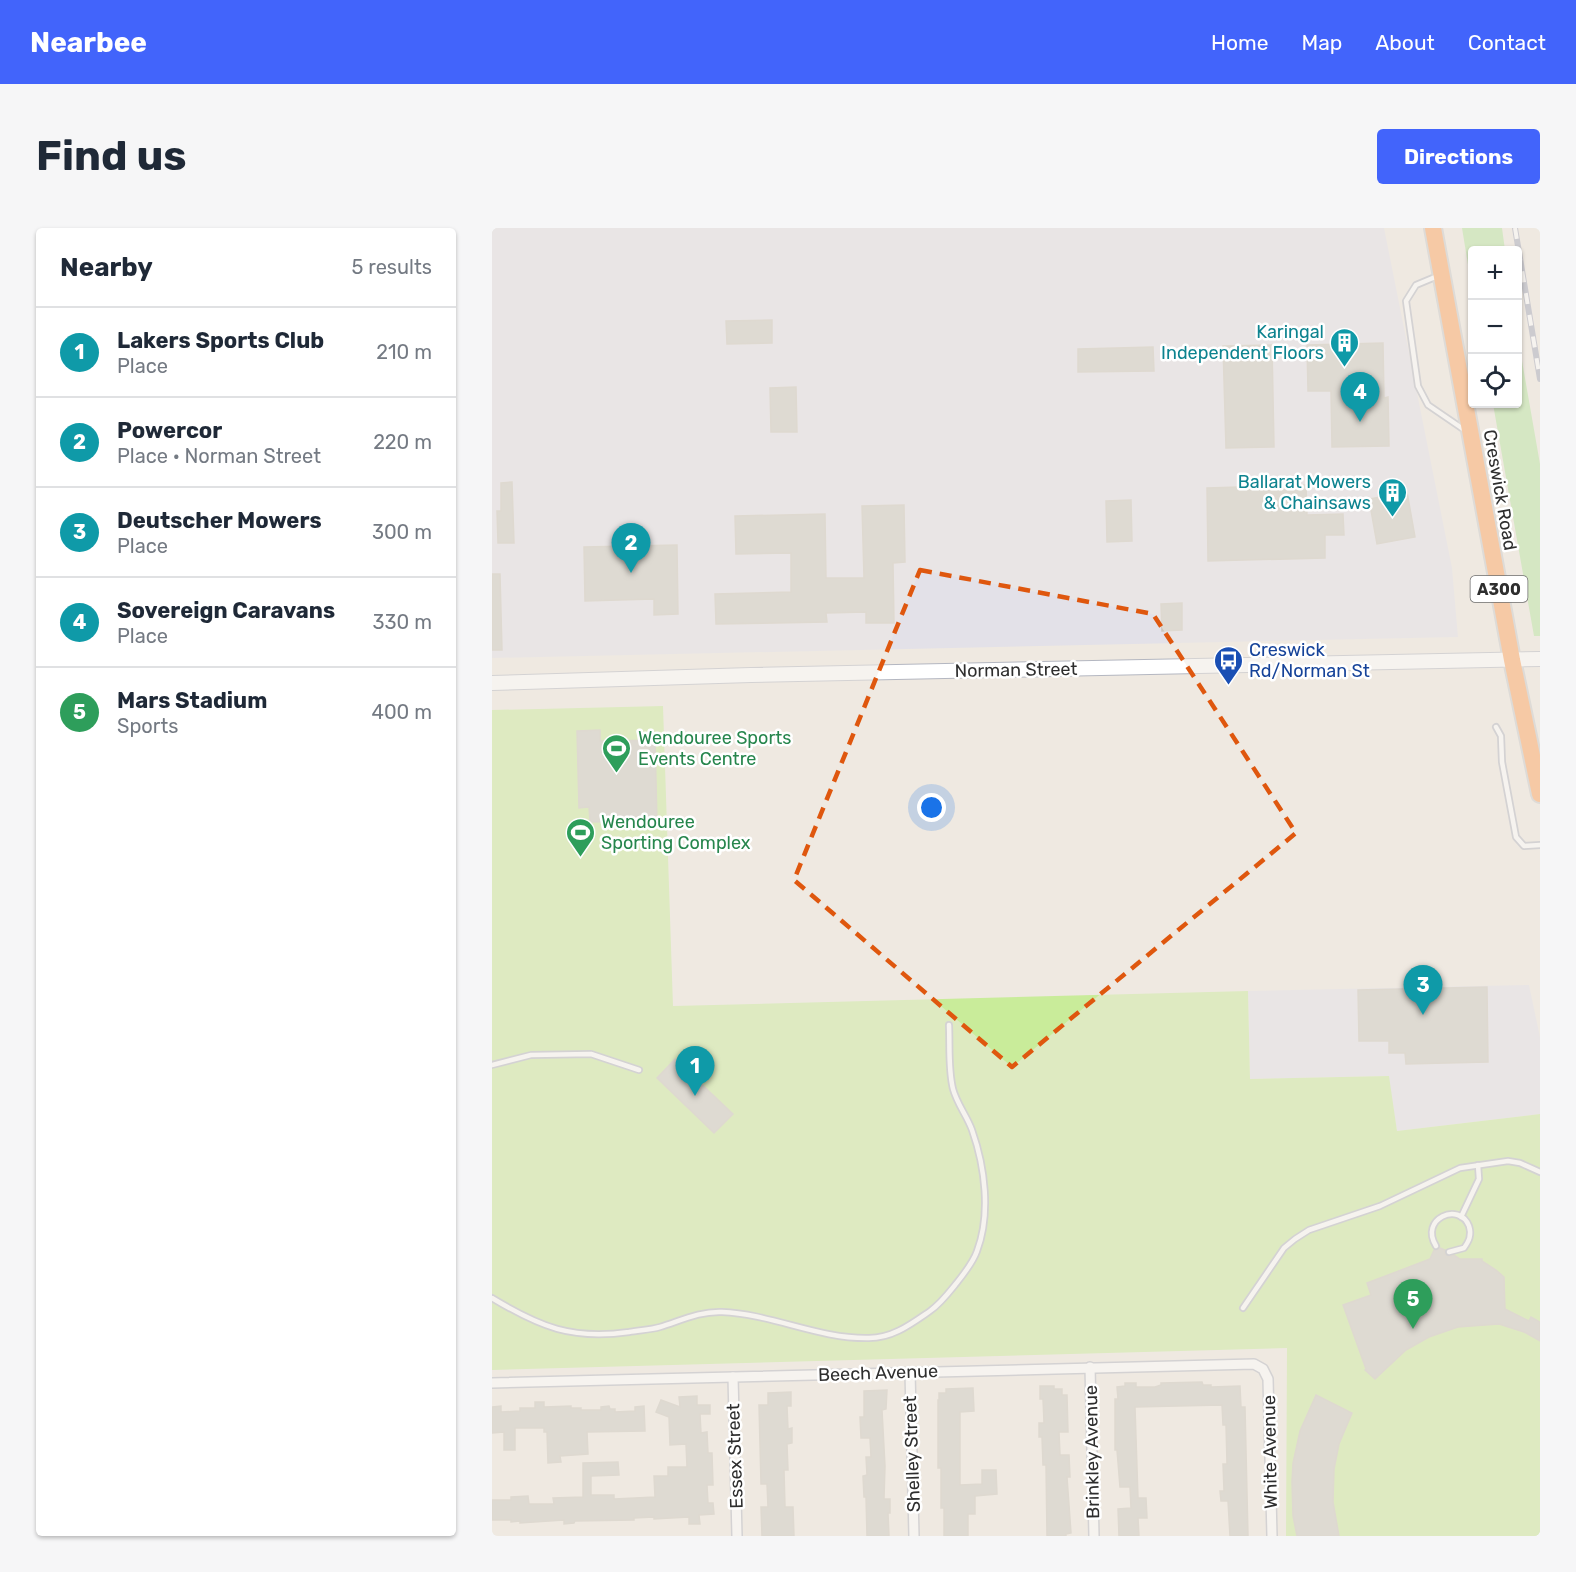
<!DOCTYPE html>
<meta charset="utf-8">
<style>
:root{--surface:#fff;--page:#f6f6f7;--text:#1f2937;--muted:#747a83;--line:#e0e1e3;--accent:#4264fb}
body{margin:0;font-family:Rubik,sans-serif;background:var(--page);color:var(--text)}
.controls{position:absolute;right:18px;top:18px;display:grid;overflow:hidden;border-radius:6px;box-shadow:0 2px 4px #0004}
.controls button{width:54px;height:54px;display:grid;place-items:center;padding:0;border:0;border-bottom:2px solid var(--line);background:var(--surface);color:var(--text);font:30px sans-serif}
.you{position:absolute;left:440px;top:580px;width:21px;height:21px;margin:-15px;border:4px solid #fff;border-radius:50%;background:#1a73e8;box-shadow:0 0 0 9px #1a73e833}
.badge{display:grid;place-items:center;width:39px;height:39px;border-radius:50%;background:var(--accent);color:#fff;font-size:20px;font-weight:700}
.pin{position:absolute;translate:-50% -50px;filter:drop-shadow(0 2px 3px #0008)}
.pin::after{content:'';position:absolute;top:32px;width:21px;height:18px;background:inherit;clip-path:polygon(0 0,100% 0,50% 100%)}
.list{margin:0;padding:0;list-style:none}
h2{display:flex;justify-content:space-between;align-items:center;height:78px;margin:0;padding:0 24px;font-size:26px}
h2 small{font-size:20px;font-weight:400;color:var(--muted)}
.list li{display:grid;grid-template-columns:39px 1fr auto;gap:18px;align-items:center;box-sizing:border-box;height:90px;padding:0 24px;border-top:2px solid var(--line)}
.list b{display:block;font-size:22px;white-space:nowrap}
.list p{margin:0;font-size:20px;white-space:nowrap;color:var(--muted)}
.list em{font-size:20px;font-style:normal;color:var(--muted)}
.icon{flex:none;width:33px;height:33px;fill:none;stroke:currentColor;stroke-width:2;stroke-linecap:round;stroke-linejoin:round}
.map{position:relative;flex:none;width:1048px;height:1308px;overflow:hidden;border-radius:6px}
header{display:flex;align-items:center;gap:36px;box-sizing:border-box;height:84px;padding:0 30px;background:var(--accent);color:#fff}
header strong{font-size:28px}
nav{display:flex;gap:33px;margin-inline-start:auto;font-size:21px}
.intro{display:flex;align-items:center;justify-content:space-between;box-sizing:border-box;height:144px;padding:0 36px}
h1{margin:0;font-size:42px}
.button{padding:15px 27px;border-radius:6px;background:var(--accent);color:#fff;font-size:21px;font-weight:700}
main{display:flex;gap:36px;padding:0 36px}
aside{flex:1;background:var(--surface);border-radius:6px;box-shadow:0 2px 4px #0004}
.map>svg:first-child{display:block}
.industrial{fill:#e3e1e8}
.green{fill:#b6e59e}
.pitch{fill:#c9ec9a}
.building{fill:#cbc7bf;stroke:#cbc5ba;stroke-width:1.5}
.lines{fill:none;stroke-linecap:round;stroke-linejoin:round}
.lane-casing{stroke:#b4b7c1;stroke-width:8}
.street-casing{stroke:#b4b7c1;stroke-width:12}
.secondary-casing{stroke:#b4b7c1;stroke-width:16}
.highway-casing{stroke:#c9c9c9;stroke-width:20}
.lane{stroke:#fff;stroke-width:4.5}
.street{stroke:#fff;stroke-width:9}
.secondary{stroke:#fff;stroke-width:14}
.highway{stroke:#ffa35c;stroke-width:16}
.rail-casing{stroke:#a3a6b8;stroke-width:6}
.rail{stroke:#fff;stroke-width:4;stroke-dasharray:11;stroke-linecap:butt}
.marked{fill:none;stroke:#df570e;stroke-width:4.5;stroke-dasharray:12 8;stroke-linejoin:round}
.labels{text-anchor:middle;dominant-baseline:central;stroke-width:5;stroke-linejoin:round;paint-order:stroke}
.shield{fill:#fff;stroke:#6d6d6d;stroke-width:1.5}
.shield-label{font-size:16px;font-weight:bold;fill:#2e2e2e}
.culture-label{font-size:18px;fill:#0d838f;stroke:#fff;text-anchor:end}
.street-label{font-size:18px;fill:#2e2e2e;stroke:#fff}
.transit-label{font-size:18px;fill:#164399;stroke:#fff;text-anchor:start}
.leisure-label{font-size:18px;fill:#27864d;stroke:#fff;text-anchor:start}
</style>
<header>
<strong>Nearbee</strong>
<nav><a>Home</a><a>Map</a><a>About</a><a>Contact</a></nav>
</header>
<div class="intro"><h1>Find us</h1><a class="button">Directions</a></div>
<main>
<aside>
<h2>Nearby<small>5 results</small></h2>
<ul class="list">
<li><span class="badge" style="background:#0f9aa8">1</span><div><b>Lakers Sports Club</b><p>Place</p></div><em>210 m</em></li>
<li><span class="badge" style="background:#0f9aa8">2</span><div><b>Powercor</b><p>Place · Norman Street</p></div><em>220 m</em></li>
<li><span class="badge" style="background:#0f9aa8">3</span><div><b>Deutscher Mowers</b><p>Place</p></div><em>300 m</em></li>
<li><span class="badge" style="background:#0f9aa8">4</span><div><b>Sovereign Caravans</b><p>Place</p></div><em>330 m</em></li>
<li><span class="badge" style="background:#2e9e5b">5</span><div><b>Mars Stadium</b><p>Sports</p></div><em>400 m</em></li>
</ul>
</aside>
<div class="map">
<svg width="1048" height="1308" viewBox="0 0 1048 1308">
<rect width="100%" height="100%" fill="#efe9e1"/>
<g class="industrial">
<path d="M0 0H892L960 340 966 409 0 430Z"/>
<path d="M1037 757 1048 809V886L905 903 896 848 758 851 756 763Z"/>
</g>
<g class="green">
<path d="M970 0H1010L1013 22H981L980 61Z"/>
<path d="M1026 110 1048 236V408H1042L1001 176H1026Z"/>
</g>
<path class="pitch" d="M171 478 181 778 756 763 758 851 897 848 905 903 1048 886V1308H794L795 1120 0 1142V482Z"/>
<g class="building">
<path d="M280 92V115L235 116 234 93Z"/>
<path d="M891 115 892 170 896 169 897 218 840 219 839 163H816L815 117Z"/>
<path d="M780 117 782 219 734 220 731 118Z"/>
<path d="M661 119 662 143 586 144V121Z"/>
<path d="M304 159 305 204H279L278 160Z"/>
<path d="M20 254 22 315H6L5 283H9V255Z"/>
<path d="M814 257 815 287 851 286 852 307H833V330L716 333 715 260Z"/>
<path d="M915 264 923 309 885 316 877 271Z"/>
<path d="M639 272 640 313 615 314 614 273Z"/>
<path d="M412 277 413 334 401 335 402 395H374V384L334 385 335 394 224 396 223 366 299 364V325L244 326 243 288 333 286 334 350H372L370 278Z"/>
<path d="M185 317 186 386 162 387V371L93 373 92 319Z"/>
<path d="M0 346H8L10 422H0Z"/>
<path d="M690 375V402L670 403 669 376Z"/>
<path d="M108 502V513L163 512 165 593 98 594 97 579 87 580 85 503Z"/>
<path d="M995 759 996 834 914 836 913 825H897V813H867L866 762Z"/>
<path d="M183 831 241 886 222 905 165 850Z"/>
<path d="M948 1020 953 1022V1026L956 1028 962 1027 968 1031H990V1033L1004 1042 1012 1049 1013 1081 1037 1093 1039 1089 1048 1094V1113L1032 1104 1007 1096 966 1099 937 1109 914 1122 883 1151 873 1142 874 1141 851 1077 879 1067 875 1055 938 1031 942 1022Z"/>
<path d="M710 1154 711 1157H719V1159L748 1158 749 1179H753L756 1308H738L736 1273H729L728 1263H732L731 1236H735L734 1197H731L730 1177 643 1179 646 1270H654L655 1290H646L647 1308H627L626 1281 639 1280 638 1259H628L625 1222H623V1171H626L625 1159 633 1158V1155H644V1159H663L669 1157V1155Z"/>
<path d="M548 1158H562V1161H570V1167H575L576 1204H567L568 1227H577L578 1249H575L579 1305 574 1306V1308H555L554 1237H551L550 1209H547V1195H552L551 1171H548Z"/>
<path d="M481 1160 482 1183 468 1184V1257L490 1256V1242H504L505 1266 483 1268V1286H476V1308H452V1280H449V1240H446V1172H447V1165H454V1161Z"/>
<path d="M395 1162 394 1181 390 1182 393 1238 392 1271H398V1285H396L397 1308H375L374 1269H372L371 1248 375 1247 374 1229H379L378 1210H369L368 1189H372V1163Z"/>
<path d="M299 1164V1178H295L296 1201 300 1200V1215L295 1216 296 1242H292L293 1279H301L302 1308H270L269 1279H276L275 1256H269L267 1177H276V1165Z"/>
<path d="M824 1167 860 1185 847 1216 842 1241 841 1274 847 1308H805L801 1288 800 1254 801 1235 808 1203Z"/>
<path d="M205 1168V1177H218V1186H208L209 1205 215 1204 216 1225H220L221 1257H215L216 1275H221L222 1286 207 1287 208 1296H197V1289L162 1291V1289L142 1290V1292L83 1293 82 1295 72 1296V1292L28 1295V1293L19 1294V1292H0V1272H19V1269L36 1268 37 1276H62L61 1270 91 1269V1235L126 1234 127 1247 99 1248V1267H122V1271L163 1269 162 1248H176V1239H195L194 1216 178 1217 177 1189 164 1184 169 1172 188 1179 187 1169Z"/>
<path d="M43 1174H52V1179L79 1178V1180H89V1182H109V1179L117 1178 118 1181H123V1184L143 1183V1179L152 1178 153 1203 95 1204 96 1226 68 1228 69 1234 56 1235 55 1204H52V1200H23V1222H12V1204L0 1205V1179L9 1178V1184L28 1183V1180H43Z"/>
</g>
<g class="lines">
<defs>
<g id="lane">
<path d="M948 47 924 57 914 73 926 158 936 177 974 203"/>
<path d="M1004 499 1009 508 1010 534 1024 609 1032 618 1048 617"/>
<path d="M0 837 39 827 99 826 147 842"/>
<path d="M969 989 987 951 986 937"/>
<path d="M944 1018C927 991 967 973 977 998 980 1007 977 1013 972 1020L957 1024"/>
<path d="M0 1070C48 1099 80 1112 137 1104 147 1102 158 1102 168 1099 188 1093 208 1083 230 1084 280 1086 326 1111 377 1110 401 1110 419 1096 438 1083 448 1076 455 1067 463 1057 471 1047 481 1035 485 1023 499 986 493 939 480 902 475 888 465 876 461 861 456 841 458 818 457 797"/>
<path d="M751 1080 792 1020 803 1011 817 1002 888 978 968 940 1016 933 1028 935 1048 944"/>
</g>
<g id="street">
<path d="M598 1139 602 1308"/>
<path d="M418 1144 422 1308"/>
<path d="M241 1149 245 1308"/>
<path d="M0 1155 762 1136 771 1141 776 1151 780 1308"/>
</g>
<path id="secondary" d="M0 455 259 447 1048 431"/>
<path id="highway" d="M941 0 1020 432 1048 566"/>
</defs>
<use href="#lane" class="lane-casing"/>
<use href="#street" class="street-casing"/>
<use href="#secondary" class="secondary-casing"/>
<use href="#highway" class="highway-casing"/>
<use href="#lane" class="lane"/>
<use href="#street" class="street"/>
<use href="#secondary" class="secondary"/>
<use href="#highway" class="highway"/>
<defs>
<path id="rail" d="M1023 0 1048 151"/>
</defs>
<use href="#rail" class="rail-casing"/>
<use href="#rail" class="rail"/>
</g>
<path d="M0 0H1048V1308H0ZM428 342 661 386 804 605 520 839 302 652Z" fill="#efe9e1" fill-opacity=".55" fill-rule="evenodd"/>
<path class="marked" d="M428 342 661 386 804 605 520 839 302 652Z"/>
<defs>
<symbol id="building-pin" viewBox="-11 -11 22 30"><path d="M0 17L-7.5 6A9.5 9.5 0 1 1 7.5 6Z" fill="#0f9aa8" stroke="#fff"/><path d="M-4-6H4V6H1V3H-1V6H-4ZM-2.5-4.3h1.7v1.8h-1.7ZM.8-4.3h1.7v1.8H.8ZM-2.5-1h1.7V.8h-1.7ZM.8-1h1.7V.8H.8Z" fill="#fff"/></symbol>
<symbol id="bus-pin" viewBox="-11 -11 22 30"><path d="M0 17L-7.5 6A9.5 9.5 0 1 1 7.5 6Z" fill="#1a4fb4" stroke="#fff"/><path d="M-5-6H5V4H4V6H2V4H-2V6H-4V4H-5ZM-3.5-4V0h7V-4ZM-3.5 1.2v1.5H-2V1.2ZM2 1.2v1.5H3.5V1.2Z" fill="#fff"/></symbol>
<symbol id="stadium-pin" viewBox="-11 -11 22 30"><path d="M0 17L-7.5 6A9.5 9.5 0 1 1 7.5 6Z" fill="#2e9e5b" stroke="#fff"/><path d="M0-5a6.5 5 0 1 0 0 10a6.5 5 0 1 0 0-10ZM-3.5-1.8h7v3.6h-7Z" fill="#fff"/></symbol>
</defs>
<g fill-rule="evenodd">
<use href="#building-pin" x="836" y="98" width="33" height="45"/>
<use href="#building-pin" x="884" y="248" width="33" height="45"/>
<use href="#bus-pin" x="720" y="416" width="33" height="45"/>
<use href="#stadium-pin" x="108" y="504" width="33" height="45"/>
<use href="#stadium-pin" x="72" y="588" width="33" height="45"/>
</g>
<g class="labels">
<rect class="shield" x="978.5" y="348" width="57" height="26" rx="4.5"/>
<g class="shield-label">
<text x="1007" y="361">A300</text>
</g>
<g class="culture-label">
<text x="832" y="104">Karingal<tspan x="832" dy="21">Independent Floors</tspan></text>
<text x="879" y="254">Ballarat Mowers<tspan x="879" dy="21">&amp; Chainsaws</tspan></text>
</g>
<g class="street-label">
<text transform="translate(1008 262) rotate(80)">Creswick Road</text>
<text transform="translate(524 442) rotate(-1)">Norman Street</text>
<text transform="translate(386 1145) rotate(-2)">Beech Avenue</text>
<text transform="translate(600 1224) rotate(-91)">Brinkley Avenue</text>
<text transform="translate(778 1224) rotate(-91)">White Avenue</text>
<text transform="translate(420 1226) rotate(-92)">Shelley Street</text>
<text transform="translate(243 1228) rotate(-92)">Essex Street</text>
</g>
<g class="transit-label">
<text x="757" y="422">Creswick<tspan x="757" dy="21">Rd/Norman St</tspan></text>
</g>
<g class="leisure-label">
<text x="146" y="510">Wendouree Sports<tspan x="146" dy="21">Events Centre</tspan></text>
<text x="109" y="594">Wendouree<tspan x="109" dy="21">Sporting Complex</tspan></text>
</g>
</g>
</svg>
<div class="controls">
<button>+</button>
<button>−</button>
<button><svg class="icon" aria-label="locate" viewBox="0 0 24 24"><circle cx="12" cy="12" r="6"/><path d="M12 2v4M12 18v4M2 12h4M18 12h4"/></svg></button>
</div>
<div class="you"></div>
<div class="pin badge" style="left:203px;top:868px;background:#0f9aa8">1</div>
<div class="pin badge" style="left:139px;top:345px;background:#0f9aa8">2</div>
<div class="pin badge" style="left:931px;top:787px;background:#0f9aa8">3</div>
<div class="pin badge" style="left:868px;top:194px;background:#0f9aa8">4</div>
<div class="pin badge" style="left:921px;top:1101px;background:#2e9e5b">5</div>
</div>
</main>
